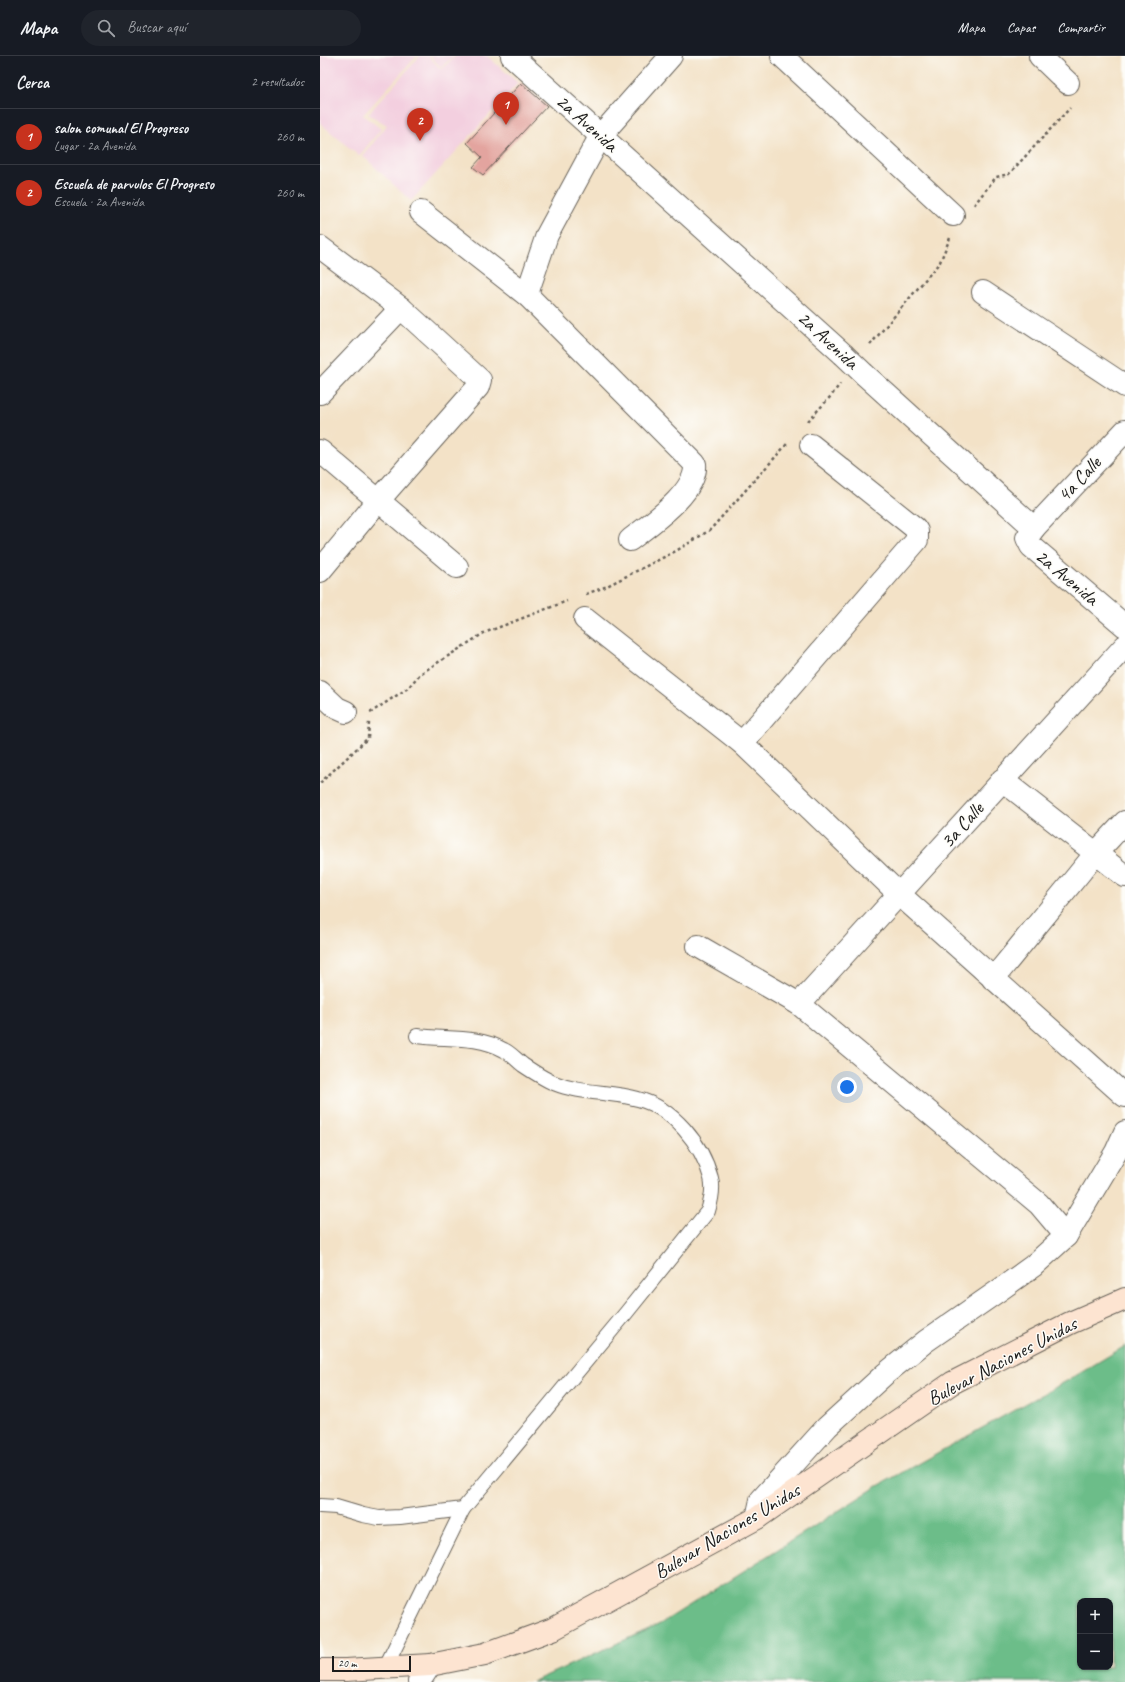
<!DOCTYPE html>
<html lang="es">
<meta charset="utf-8">
<style>
:root{--surface:#171b24;--page:#20242c;--text:#f1f3f6;--muted:#9ea1a6;--line:#363941;--accent:#c8321e}
body{margin:0;font-family:Caveat,sans-serif;background:var(--page);color:var(--text)}
.controls{position:absolute;right:12px;bottom:12px;display:grid;overflow:hidden;border-radius:8px;box-shadow:0 1px 3px #0004}
.controls button{width:36px;height:36px;display:grid;place-items:center;padding:0;border:0;border-bottom:1px solid var(--line);background:var(--surface);color:var(--text);font:20px sans-serif}
.scale{position:absolute;left:12px;bottom:10px;width:79px;box-sizing:border-box;padding-left:4px;border:2px solid #1c1c1c;border-top:0;font-size:11px;line-height:14px;white-space:nowrap;color:#1c1c1c;-webkit-text-stroke:3px #fdfcf7;paint-order:stroke}
.you{position:absolute;left:527px;top:1031px;width:14px;height:14px;margin:-10px;border:3px solid #fff;border-radius:50%;background:#1a73e8;box-shadow:0 0 0 6px #1a73e833}
.badge{display:grid;place-items:center;width:26px;height:26px;border-radius:50%;background:var(--accent);color:#fff;font-size:13px;font-weight:700}
.pin{position:absolute;translate:-50% -33px;filter:drop-shadow(0 1px 2px #0008)}
.pin::after{content:'';position:absolute;top:21px;width:14px;height:12px;background:inherit;clip-path:polygon(0 0,100% 0,50% 100%)}
.list{margin:0;padding:0;list-style:none}
h2{display:flex;justify-content:space-between;align-items:center;height:52px;margin:0;padding:0 16px;font-size:17px}
h2 small{font-size:13px;font-weight:400;color:var(--muted)}
.list li{display:grid;grid-template-columns:26px 1fr auto;gap:12px;align-items:center;box-sizing:border-box;height:56px;padding:0 16px;border-top:1px solid var(--line)}
.list b{display:block;font-size:15px;white-space:nowrap}
.list p{margin:0;font-size:13px;white-space:nowrap;color:var(--muted)}
.list em{font-size:13px;font-style:normal;color:var(--muted)}
.icon{flex:none;width:22px;height:22px;fill:none;stroke:currentColor;stroke-width:2;stroke-linecap:round;stroke-linejoin:round}
.map{position:relative;flex:none;width:805px;height:1626px;overflow:hidden}
header{display:flex;align-items:center;gap:24px;box-sizing:border-box;height:56px;padding:0 20px;background:var(--surface);border-bottom:1px solid var(--line)}
header strong{font-size:19px}
nav{display:flex;gap:22px;margin-inline-start:auto;font-size:14px}
.search{width:280px;height:36px;background:var(--page);display:flex;align-items:center;gap:10px;box-sizing:border-box;padding:0 14px;border-radius:22px;color:var(--muted);font-size:15px}
main{display:flex}
aside{flex:1;background:var(--surface)}
.map>svg:first-child{display:block}
.built{fill:#f3cfdf}
.forest{fill:#6cbd89;stroke:#446c52;fill-rule:evenodd}
.building{fill:#e3a49f}
.lines{fill:none;stroke-linecap:round;stroke-linejoin:round}
.service-casing{stroke:#676158;stroke-width:16}
.minor-casing{stroke:#676158;stroke-width:24}
.secondary-casing{stroke:#676158;stroke-width:24}
.path{stroke:#676158;stroke-width:2.5;stroke-dasharray:3 3;stroke-linecap:butt}
.service{stroke:#fff;stroke-width:14}
.minor{stroke:#fff;stroke-width:22}
.secondary{stroke:#fde4d1;stroke-width:22}
.minor-bridge-casing{stroke:#676158;stroke-width:24;stroke-linecap:butt}
.minor-bridge{stroke:#fff;stroke-width:22}
.labels{text-anchor:middle;dominant-baseline:central;stroke-width:3;stroke-linejoin:round;paint-order:stroke}
.street-label{font-size:20px;fill:#1c1c1c;stroke:#fdfcf7}
</style>
<header>
<strong>Mapa</strong>
<div class="search"><svg class="icon" aria-label="search" viewBox="0 0 24 24"><circle cx="10" cy="10" r="6"/><path d="M15 15l6 6"/></svg>Buscar aquí</div>
<nav><a>Mapa</a><a>Capas</a><a>Compartir</a></nav>
</header>
<main>
<aside>
<h2>Cerca<small>2 resultados</small></h2>
<ul class="list">
<li><span class="badge">1</span><div><b>salon comunal El Progreso</b><p>Lugar · 2a Avenida</p></div><em>260 m</em></li>
<li><span class="badge">2</span><div><b>Escuela de parvulos El Progreso</b><p>Escuela · 2a Avenida</p></div><em>260 m</em></li>
</ul>
</aside>
<div class="map">
<svg width="805" height="1626" viewBox="0 0 805 1626">
<rect width="100%" height="100%" fill="#fdfcf7"/>
<filter id="ink" filterUnits="userSpaceOnUse"><feTurbulence type="fractalNoise" baseFrequency=".025" numOctaves="2"/><feDisplacementMap in="SourceGraphic" scale="8" xChannelSelector="R" yChannelSelector="G"/><feConvolveMatrix kernelMatrix="1 2 1 2 8 2 1 2 1" color-interpolation-filters="sRGB"/></filter>
<filter id="wash" filterUnits="userSpaceOnUse"><feTurbulence type="fractalNoise" baseFrequency=".012" numOctaves="4" result="noise"/><feDisplacementMap in="SourceGraphic" scale="16" xChannelSelector="R" yChannelSelector="G"/><feGaussianBlur stdDeviation="0.9" result="paint"/><feColorMatrix in="noise" values="0 0 0 0 0 0 0 0 0 0 0 0 0 0 0 0 0 1.4 0 .05"/><feComposite in="paint" operator="in"/></filter>
<g filter="url(#wash)">
<rect width="100%" height="100%" fill="#f3e2c7"/>
<g class="built">
<path d="M0 0H97L43 59 61 73 39 100 0 67Z"/>
<path d="M100 0H108L121 13 136 0H167L198 27 91 145 43 100 67 69 48 58Z"/>
<path d="M110 0H134L121 11Z"/>
</g>
<path class="forest" d="M805 1290V1626H212L340 1568 556 1431 752 1322ZM760 1545H790V1611H760Z"/>
<g id="blocks">
<path class="building" d="M201 27 227 50 163 119 153 111 162 101 147 87Z"/>
</g>
</g>
<g filter="url(#ink)">
<use href="#blocks" fill-opacity="0" stroke="#676158" stroke-width="1"/>
<g class="lines">
<defs>
<g id="service">
<path d="M0 1450 16 1451 43 1459 59 1462 80 1461 143 1453 306 1257 388 1155C391 1145 394 1133 391 1122 382 1088 353 1052 318 1043 290 1035 261 1038 234 1027 224 1023 212 1015 203 1009 196 1004 191 997 184 994 157 979 126 984 97 980"/>
<path d="M65 1612 143 1453"/>
</g>
<g id="minor">
<path d="M192 0 523 298"/>
<path d="M462 0 633 159"/>
<path d="M720 0 748 27"/>
<path d="M101 156 208 240"/>
<path d="M0 191 81 252 160 324 158 331 58 445 0 515"/>
<path d="M663 236 805 330"/>
<path d="M544 318 714 472 707 482 711 490 805 570"/>
<path d="M0 337 81 252"/>
<path d="M0 395 137 511"/>
<path d="M714 472 805 375"/>
<path d="M310 484C330 468 378 436 375 408L208 240 209 232 227 179 281 79 351 0"/>
<path d="M265 563 422 687 579 838 805 1040"/>
<path d="M0 636 17 652 26 656"/>
<path d="M422 687 597 484V475L595 472 491 389"/>
<path d="M682 724 805 820"/>
<path d="M378 890 479 948 719 1148 746 1180"/>
<path d="M673 923 776 797 805 766"/>
<path d="M479 948 805 590"/>
<path d="M437 1462 441 1444 507 1371 565 1318 606 1285 681 1233 713 1210 746 1180 796 1096 805 1076"/>
<path d="M99 1626 110 1609"/>
</g>
<path id="secondary" d="M0 1614H26L110 1609 165 1598 233 1573 437 1462 632 1327 750 1267 805 1243"/>
</defs>
<use href="#service" class="service-casing"/>
<use href="#minor" class="minor-casing"/>
<use href="#secondary" class="secondary-casing"/>
<g class="path">
<path d="M654 149 676 121 689 118 750 52"/>
<path d="M550 289 620 206 630 182"/>
<path d="M488 365 511 340 520 328"/>
<path d="M266 538 285 531 356 495 390 474 467 388"/>
<path d="M50 657 88 632 100 618 164 577 247 545"/>
<path d="M0 727 48 682 49 666"/>
</g>
<use href="#service" class="service"/>
<use href="#minor" class="minor"/>
<use href="#secondary" class="secondary"/>
<defs>
<path id="minor-bridge" d="M523 298 544 318"/>
</defs>
<use href="#minor-bridge" class="minor-bridge-casing"/>
<use href="#minor-bridge" class="minor-bridge"/>
</g>
</g>
<g class="labels">
<g class="street-label">
<text transform="translate(267 67) rotate(42)">2a Avenida</text>
<text transform="translate(508 284) rotate(43)">2a Avenida</text>
<text transform="translate(759 423) rotate(-47)">4a Calle</text>
<text transform="translate(747 521) rotate(40)">2a Avenida</text>
<text transform="translate(642 769) rotate(-48)">3a Calle</text>
<text transform="translate(682 1305) rotate(-28)">Bulevar Naciones Unidas</text>
<text transform="translate(407 1475) rotate(-31)">Bulevar Naciones Unidas</text>
</g>
</g>
</svg>
<div class="controls">
<button>+</button>
<button>−</button>
</div>
<div class="scale">20 m</div>
<div class="you"></div>
<div class="pin badge" style="left:186px;top:69px">1</div>
<div class="pin badge" style="left:100px;top:85px">2</div>
</div>
</main>
